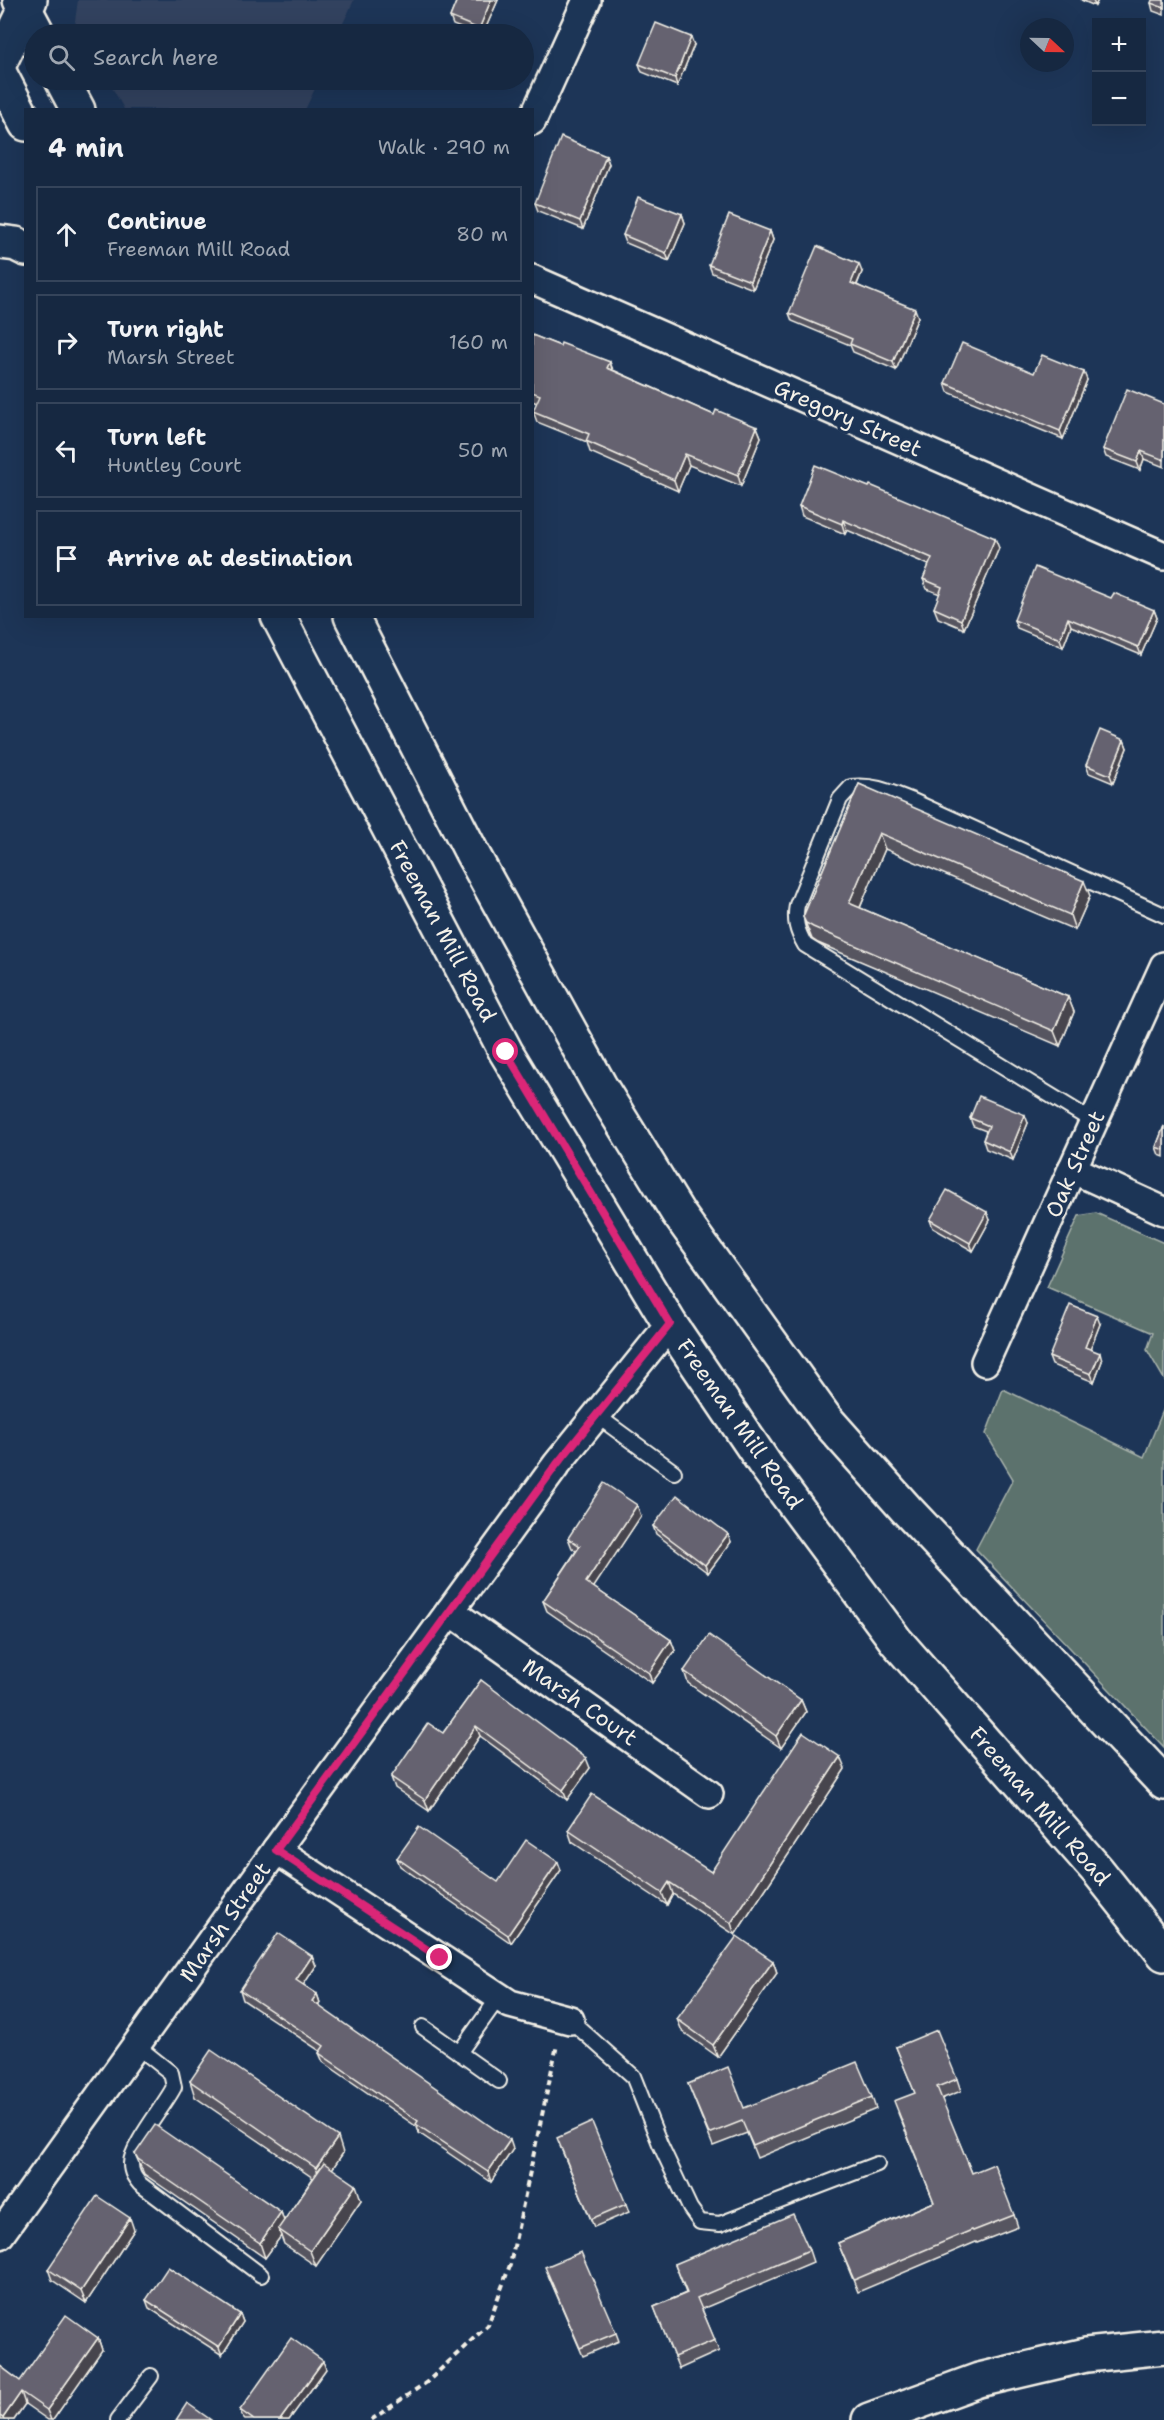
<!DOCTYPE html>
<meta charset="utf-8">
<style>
:root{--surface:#162841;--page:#1f3048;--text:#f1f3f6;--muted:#9ea6b1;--line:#35445a}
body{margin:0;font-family:"Shantell Sans",sans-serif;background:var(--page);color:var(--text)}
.controls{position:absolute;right:18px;top:18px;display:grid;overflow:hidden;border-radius:0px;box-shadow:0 6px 24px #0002}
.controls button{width:54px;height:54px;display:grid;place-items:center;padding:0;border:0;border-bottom:2px solid var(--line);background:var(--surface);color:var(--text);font:30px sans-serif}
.compass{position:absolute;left:1020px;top:18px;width:54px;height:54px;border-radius:50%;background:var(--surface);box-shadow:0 6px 24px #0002;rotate:112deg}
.stop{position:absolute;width:18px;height:18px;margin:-14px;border:4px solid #db2777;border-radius:50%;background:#fff}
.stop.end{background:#db2777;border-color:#fff;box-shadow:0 2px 6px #0008}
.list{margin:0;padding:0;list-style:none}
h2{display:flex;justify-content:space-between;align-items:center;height:78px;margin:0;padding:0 24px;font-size:26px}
h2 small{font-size:20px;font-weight:400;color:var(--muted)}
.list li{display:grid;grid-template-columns:39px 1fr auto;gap:18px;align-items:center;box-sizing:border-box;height:96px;margin:0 12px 12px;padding:0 12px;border:2px solid var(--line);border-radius:0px}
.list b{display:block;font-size:22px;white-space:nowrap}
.list p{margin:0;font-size:20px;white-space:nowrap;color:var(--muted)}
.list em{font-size:20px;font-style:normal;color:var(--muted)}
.icon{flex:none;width:33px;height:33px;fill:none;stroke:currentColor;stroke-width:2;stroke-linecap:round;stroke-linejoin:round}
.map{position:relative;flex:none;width:1164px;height:2420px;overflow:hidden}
.search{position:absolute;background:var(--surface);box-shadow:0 6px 24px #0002;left:24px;top:24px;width:510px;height:66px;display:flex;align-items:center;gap:15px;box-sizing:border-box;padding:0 21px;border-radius:33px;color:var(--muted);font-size:22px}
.panel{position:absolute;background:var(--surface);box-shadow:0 6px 24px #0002;left:24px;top:108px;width:510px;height:510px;border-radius:0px}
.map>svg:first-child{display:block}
.built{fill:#33425e}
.green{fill:#5b726d;stroke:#a8b2aa;stroke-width:1.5}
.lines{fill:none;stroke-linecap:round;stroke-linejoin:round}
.service-casing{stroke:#f4f1e8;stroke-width:18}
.minor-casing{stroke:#f4f1e8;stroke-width:32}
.secondary-casing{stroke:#f4f1e8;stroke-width:38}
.primary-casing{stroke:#f4f1e8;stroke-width:38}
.path{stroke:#f4f1e8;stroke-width:4;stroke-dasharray:6 4.5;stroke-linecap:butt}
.service{stroke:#1d3557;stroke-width:14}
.minor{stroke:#1d3557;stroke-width:27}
.secondary{stroke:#1d3557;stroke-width:33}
.primary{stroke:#1d3557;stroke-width:33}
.wall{fill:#575460;stroke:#f4f1e8;stroke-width:1.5}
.shaded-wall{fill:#47454e;stroke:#f4f1e8;stroke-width:1.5}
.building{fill:#656270;stroke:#f4f1e8;stroke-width:1.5}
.route{stroke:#db2777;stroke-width:8}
.labels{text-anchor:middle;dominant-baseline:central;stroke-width:6;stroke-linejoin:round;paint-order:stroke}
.street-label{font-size:22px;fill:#f4f1e8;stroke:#1d3557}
</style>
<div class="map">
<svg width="1164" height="2420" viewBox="0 0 1164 2420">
<rect width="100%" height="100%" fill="#1d3557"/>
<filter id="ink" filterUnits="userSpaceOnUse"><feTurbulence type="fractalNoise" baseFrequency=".0167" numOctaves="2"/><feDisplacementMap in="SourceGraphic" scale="12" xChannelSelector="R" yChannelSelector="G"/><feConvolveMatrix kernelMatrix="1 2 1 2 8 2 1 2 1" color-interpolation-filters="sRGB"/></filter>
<g filter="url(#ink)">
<g class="built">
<path d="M78 0H354L338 34H80L75 21Z"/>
<path d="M108 80H319L305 110 124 109Z"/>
</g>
<g class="green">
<path d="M1096 1213 1164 1243V1379L1147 1350 1153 1333 1047 1287 1079 1216Z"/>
<path d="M1003 1389 1144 1457 1164 1408V1747L976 1549 1013 1479 986 1434Z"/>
</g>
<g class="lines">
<defs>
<g id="service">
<path d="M1094 1122 805 945C797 931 794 921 797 905L840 799 851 787C875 784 892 793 913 801L1164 915"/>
<path d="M596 1415 674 1472"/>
<path d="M570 2020 633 2076 660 2144 690 2208 700 2222 720 2224 877 2164"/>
<path d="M423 2027 499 2081"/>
<path d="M137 2046 171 2073 174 2087C165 2105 130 2147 131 2164 131 2173 135 2178 140 2184L261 2275"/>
<path d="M459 2053 499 1997"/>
<path d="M118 2420 151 2376"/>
</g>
<g id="minor">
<path d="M532 121 587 0"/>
<path d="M532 279 1164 556"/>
<path d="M1072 1169 1164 1211"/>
<path d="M985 1362 1164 966"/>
<path d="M450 1611 709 1794"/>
<path d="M276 1850 510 2004 570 2020"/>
<path d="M0 2235 276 1850 557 1464 670 1324"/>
</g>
<path id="secondary" d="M0 62 30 0"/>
<g id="primary">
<path d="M20 0 38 34"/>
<path d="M0 74 26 124"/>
<path d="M62 80 78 110"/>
<path d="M0 242 16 244 26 249"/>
<path d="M278 616 506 1052 670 1324 766 1466 896 1641 1098 1871 1164 1954"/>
<path d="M351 616 472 853 600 1086 678 1213 825 1418 906 1509 1164 1783"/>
<path d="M869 2420 979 2380 1086 2355 1164 2347"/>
</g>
</defs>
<use href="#service" class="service-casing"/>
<use href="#minor" class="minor-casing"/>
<use href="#secondary" class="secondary-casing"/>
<use href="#primary" class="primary-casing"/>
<path class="path" d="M371 2420 427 2382 488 2325 510 2265 557 2045"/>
<use href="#service" class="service"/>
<use href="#minor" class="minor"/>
<use href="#secondary" class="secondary"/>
<use href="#primary" class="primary"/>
</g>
<g class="wall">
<path d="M457 0H498L483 34H476L453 25 450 17Z"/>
<path d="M1081 0H1098L1095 6Z"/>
<path d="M1164 0V15L1153 11 1151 3Z"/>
<path d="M694 45 677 86 642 72 639 64Z"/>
<path d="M606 156 609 164 583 229 538 211 535 203Z"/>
<path d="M682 214 685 223 669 261 626 243 623 235Z"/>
<path d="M770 231 773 240 753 289 712 273 709 265Z"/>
<path d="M862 272 857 285 918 317 896 370 853 352 850 345 792 321 789 313Z"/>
<path d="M532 335 560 346 610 362 613 370 714 415 757 427 761 437 741 486 689 465 678 491 590 452 587 442 537 422 533 411 537 403 532 401Z"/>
<path d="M1034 373 1087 380 1063 439 948 392 945 383Z"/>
<path d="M1164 404V467L1144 459 1140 470 1106 457 1103 449Z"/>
<path d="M799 506 999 548 964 629 938 618 934 608 940 594 927 589 923 579 929 565 847 530 845 534 802 516Z"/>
<path d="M1111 598 1154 610 1157 618 1141 655 1071 626 1063 647 1017 628 1014 620Z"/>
<path d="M1124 740 1127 748 1113 783 1089 773 1086 765Z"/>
<path d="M859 784 1090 896 1075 930 885 849 860 908 1068 997 1074 1012 1060 1046 818 943 812 939 803 917Z"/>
<path d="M970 1118 1028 1123 1013 1160 986 1149 983 1140 986 1131 973 1126Z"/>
<path d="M1164 1126V1157L1159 1155 1156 1147Z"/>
<path d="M930 1220H990L973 1251 933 1228Z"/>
<path d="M1100 1324 1090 1349 1102 1361 1094 1382 1052 1365 1049 1357Z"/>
<path d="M641 1516 593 1587 671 1640 675 1651 652 1683 547 1611 543 1601 576 1551 572 1548 568 1538Z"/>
<path d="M653 1526 728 1534 731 1542 708 1573 656 1534Z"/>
<path d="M684 1671 801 1700 806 1712 781 1748 688 1683Z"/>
<path d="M481 1680 590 1768 567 1800 480 1736 429 1811 395 1788 391 1777 443 1733Z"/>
<path d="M845 1769 735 1935 673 1894 667 1905 572 1842 568 1830 711 1872Z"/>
<path d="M397 1858 498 1882 561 1870 511 1943 400 1866Z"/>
<path d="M773 1961 777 1973 718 2057 682 2031 677 2019Z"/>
<path d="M316 1966 303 1985 317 1994 320 2003 318 2006 513 2149 491 2182 419 2133 417 2127 323 2062 319 2053 320 2051 243 2000 240 1990Z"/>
<path d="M896 2047 957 2079 961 2091 941 2099 972 2173 1014 2215 1018 2227 977 2243 976 2242 858 2292 838 2243 934 2202 898 2113 915 2093Z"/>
<path d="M190 2081 343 2153 332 2169 361 2200 316 2266 284 2244 281 2236 265 2258 144 2174 135 2154 281 2212 284 2221 313 2178 195 2097Z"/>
<path d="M688 2084 744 2108 872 2097 876 2109 757 2158 747 2133 713 2146Z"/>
<path d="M560 2146 626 2204 629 2212 594 2227Z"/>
<path d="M134 2230 86 2303 52 2280 48 2269Z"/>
<path d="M809 2250 813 2262 702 2309 719 2351 679 2369 654 2307 686 2293 675 2264Z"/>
<path d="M548 2275 616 2333 619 2341 583 2356Z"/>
<path d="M146 2300 240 2314 243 2322 222 2355 149 2308Z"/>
<path d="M98 2338 102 2350 53 2420H48L25 2404 14 2420H0V2366L20 2381Z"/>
<path d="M326 2369 289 2420H245L243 2418 240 2410Z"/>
</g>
<g class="shaded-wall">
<path d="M491 0H498L483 34H481L479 29Z"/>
<path d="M1093 0H1098L1095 6Z"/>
<path d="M691 37 694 45 677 86 675 78Z"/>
<path d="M606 156 609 164 583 229 580 221Z"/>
<path d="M682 214 685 223 669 261 666 253Z"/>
<path d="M770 231 773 240 753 289 750 281Z"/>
<path d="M859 264 862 272 854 291 851 283Z"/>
<path d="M915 309 918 317 896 370 893 362Z"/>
<path d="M610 362 613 373 607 368Z"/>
<path d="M1084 372 1087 380 1063 439 1060 431Z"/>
<path d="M757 427 761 437 741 486 738 475Z"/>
<path d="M1141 451 1144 459 1140 470 1137 462Z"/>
<path d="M685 454 689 465 678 491 674 480Z"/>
<path d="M843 520 847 530 845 534 842 524Z"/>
<path d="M995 538 999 548 964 629 961 620Z"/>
<path d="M1154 610 1157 618 1141 655 1138 647Z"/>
<path d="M1068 618 1071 626 1063 647 1060 639Z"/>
<path d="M1124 740 1127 748 1113 783 1110 775Z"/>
<path d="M879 833 885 849 855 919 849 903Z"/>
<path d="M1084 881 1090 896 1075 930 1070 915Z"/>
<path d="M1068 997 1074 1012 1060 1046 1054 1031Z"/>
<path d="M1025 1115 1028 1123 1013 1160 1010 1152Z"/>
<path d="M987 1212 990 1220 973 1251 970 1243Z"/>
<path d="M1097 1316 1100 1324 1088 1355 1085 1347Z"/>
<path d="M1100 1353 1102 1361 1094 1382 1091 1374Z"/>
<path d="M637 1505 641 1516 590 1593 586 1582Z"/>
<path d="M728 1534 731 1542 708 1573 705 1565Z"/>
<path d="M671 1640 675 1651 652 1683 649 1673Z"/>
<path d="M801 1700 806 1712 781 1748 776 1736Z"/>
<path d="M476 1726 480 1736 429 1811 425 1800Z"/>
<path d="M840 1757 845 1769 735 1935 731 1923Z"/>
<path d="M586 1758 590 1768 567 1800 563 1790Z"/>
<path d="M558 1862 561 1870 511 1943 508 1935Z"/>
<path d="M669 1882 673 1894 667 1905 662 1893Z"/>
<path d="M312 1956 316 1966 300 1990 296 1980Z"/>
<path d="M773 1961 777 1973 718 2057 713 2045Z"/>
<path d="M317 1994 320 2003 315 2011 312 2001Z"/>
<path d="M338 2137 343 2153 322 2184 316 2168Z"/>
<path d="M510 2140 513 2149 491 2182 488 2172Z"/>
<path d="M356 2185 361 2200 316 2266 310 2251Z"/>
<path d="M281 2212 286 2227 278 2229 281 2236 265 2258 260 2243Z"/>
<path d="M130 2218 134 2230 86 2303 81 2291Z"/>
<path d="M240 2314 243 2322 222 2355 219 2347Z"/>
<path d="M98 2338 102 2350 53 2420H51L47 2410Z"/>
<path d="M323 2361 326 2369 289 2420H280Z"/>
<path d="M21 2392 25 2404 14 2420H4L3 2418Z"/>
</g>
<g class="building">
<path d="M457 0H491L479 29 450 17Z"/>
<path d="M1152 0H1164V8L1151 3Z"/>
<path d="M656 23 691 37 675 78 639 64Z"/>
<path d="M561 137 606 156 580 221 535 203Z"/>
<path d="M638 197 682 214 666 253 623 235Z"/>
<path d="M729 215 770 231 750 281 709 265Z"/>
<path d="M817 246 859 264 851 283 915 309 893 362 850 344 852 339 789 313Z"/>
<path d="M532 335 560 346 561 343 610 362 607 368 714 415 716 410 757 427 738 475 685 454 674 480 586 441 589 434 533 411 540 395 532 392Z"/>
<path d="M962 343 1034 373 1042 355 1084 372 1060 431 945 383Z"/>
<path d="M1127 389 1164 404V460L1141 451 1137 462 1103 449Z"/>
<path d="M815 465 869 487 870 485 995 538 961 620 934 608 942 587 923 579 932 558 843 520 842 524 799 506Z"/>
<path d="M1035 567 1111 598 1114 593 1154 610 1138 647 1068 618 1060 639 1014 620Z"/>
<path d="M1100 730 1124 740 1110 775 1086 765Z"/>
<path d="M859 784 1084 881 1070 915 879 833 849 903 1068 997 1054 1031 813 927 806 923 803 917Z"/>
<path d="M979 1096 1025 1115 1010 1152 983 1140 989 1126 970 1118Z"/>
<path d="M1164 1126V1150L1156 1147Z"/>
<path d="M947 1190 987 1212 970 1243 930 1220Z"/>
<path d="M1070 1305 1097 1316 1085 1347 1100 1353 1091 1374 1049 1357Z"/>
<path d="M604 1483 637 1505 586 1582 671 1640 649 1673 543 1601 580 1546 568 1538Z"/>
<path d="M677 1495 728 1534 705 1565 653 1526Z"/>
<path d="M709 1635 801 1700 776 1736 684 1671Z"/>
<path d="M481 1680 586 1758 563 1790 476 1726 425 1800 391 1777 428 1723 443 1733Z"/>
<path d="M803 1732 840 1757 731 1923 669 1882 662 1893 568 1830 592 1794 711 1872Z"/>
<path d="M419 1827 498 1882 526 1840 558 1862 508 1935 397 1858Z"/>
<path d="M278 1933 312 1956 296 1980 317 1994 312 2001 510 2140 488 2172 416 2124 418 2121 319 2053 324 2046 240 1990Z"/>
<path d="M737 1936 773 1961 713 2045 677 2019Z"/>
<path d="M937 2030 957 2079 937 2087 972 2173 994 2164 1014 2215 973 2231 972 2230 854 2280 838 2243 934 2202 894 2101 915 2093 896 2047Z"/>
<path d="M211 2050 338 2137 316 2168 190 2081Z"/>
<path d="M857 2062 872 2097 753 2146 742 2121 709 2134 688 2084 728 2067 744 2108Z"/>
<path d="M592 2122 626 2204 591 2219 557 2138Z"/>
<path d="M155 2125 281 2212 260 2243 138 2159 135 2154Z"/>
<path d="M324 2163 356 2185 310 2251 278 2229Z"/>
<path d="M97 2196 130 2218 81 2291 48 2269Z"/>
<path d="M793 2214 809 2250 697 2298 715 2340 674 2357 654 2307 687 2293 675 2264Z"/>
<path d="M581 2252 616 2333 580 2348 545 2267Z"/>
<path d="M168 2267 240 2314 219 2347 146 2300Z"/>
<path d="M66 2315 98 2338 47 2410 21 2392 3 2418 0 2416V2366L20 2381Z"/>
<path d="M291 2338 323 2361 280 2420H254L240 2410Z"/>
<path d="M187 2403 211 2420H176Z"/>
</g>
</g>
<g class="lines" filter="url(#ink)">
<path class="route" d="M440 1958 276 1850 557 1464 670 1324 506 1052"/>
</g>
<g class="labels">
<g class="street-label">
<text transform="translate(848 418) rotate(24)">Gregory Street</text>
<text transform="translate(443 931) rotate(62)">Freeman Mill Road</text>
<text transform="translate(1075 1164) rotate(-66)">Oak Street</text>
<text transform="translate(740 1424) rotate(55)">Freeman Mill Road</text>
<text transform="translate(580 1702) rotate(35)">Marsh Court</text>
<text transform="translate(1040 1806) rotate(49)">Freeman Mill Road</text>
<text transform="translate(225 1922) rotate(-55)">Marsh Street</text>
</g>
</g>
</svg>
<div class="controls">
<button>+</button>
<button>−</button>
</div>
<svg class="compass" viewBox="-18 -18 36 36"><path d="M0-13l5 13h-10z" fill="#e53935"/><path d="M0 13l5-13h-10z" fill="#9ea6b1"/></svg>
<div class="stop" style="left:506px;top:1052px"></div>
<div class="stop end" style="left:440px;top:1958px"></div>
<div class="search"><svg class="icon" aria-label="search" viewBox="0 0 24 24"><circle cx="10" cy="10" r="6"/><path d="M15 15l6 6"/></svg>Search here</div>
<section class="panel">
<h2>4 min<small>Walk · 290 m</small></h2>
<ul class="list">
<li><svg class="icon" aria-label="ahead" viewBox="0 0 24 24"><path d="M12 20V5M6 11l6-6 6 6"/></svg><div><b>Continue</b><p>Freeman Mill Road</p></div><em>80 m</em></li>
<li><svg class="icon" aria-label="right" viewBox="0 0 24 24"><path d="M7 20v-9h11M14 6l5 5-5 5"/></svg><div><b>Turn right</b><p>Marsh Street</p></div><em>160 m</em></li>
<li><svg class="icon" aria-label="left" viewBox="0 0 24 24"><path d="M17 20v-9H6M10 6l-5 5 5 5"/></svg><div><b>Turn left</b><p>Huntley Court</p></div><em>50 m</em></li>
<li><svg class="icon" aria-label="arrive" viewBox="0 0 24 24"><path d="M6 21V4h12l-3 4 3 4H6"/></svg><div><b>Arrive at destination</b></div></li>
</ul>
</section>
</div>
